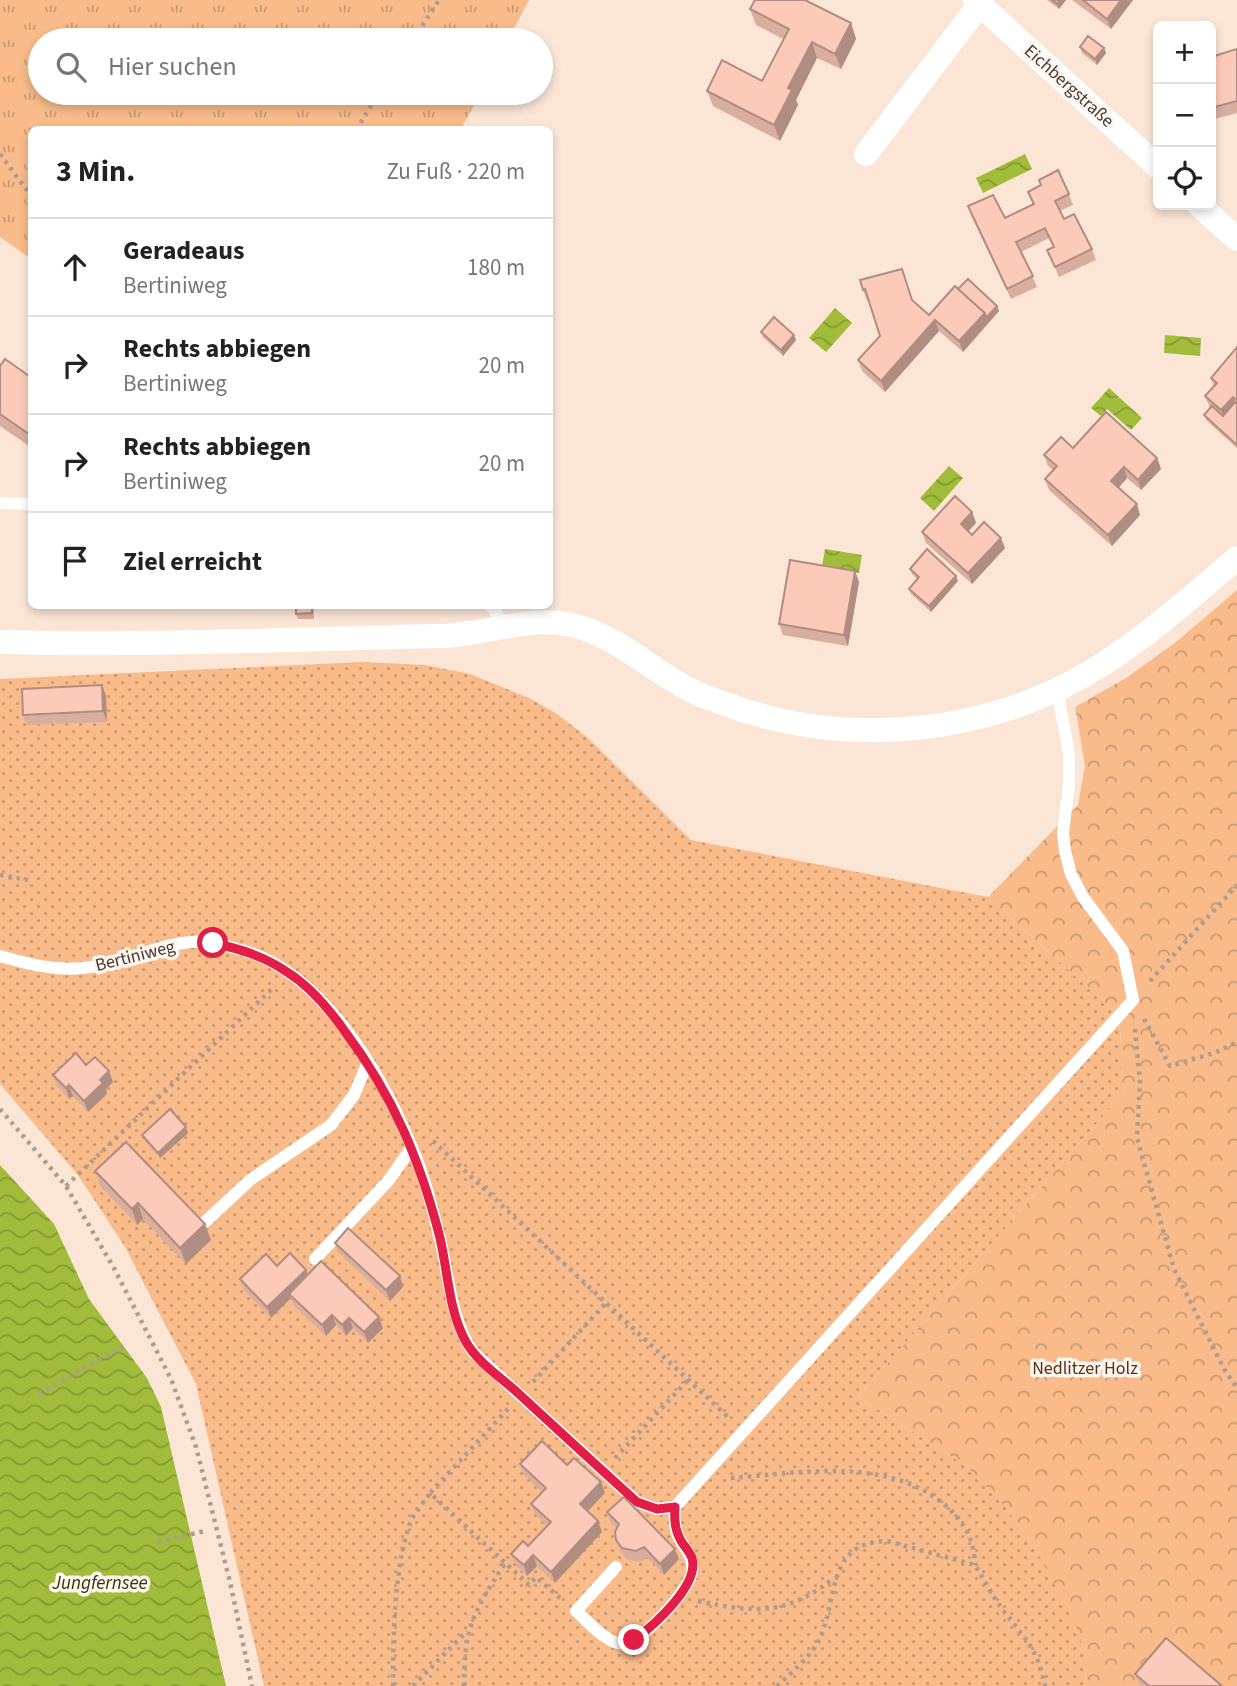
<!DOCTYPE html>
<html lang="de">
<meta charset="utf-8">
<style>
:root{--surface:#fff;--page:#f2f2f2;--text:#222;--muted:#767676;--line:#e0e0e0}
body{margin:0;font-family:"Source Sans 3",sans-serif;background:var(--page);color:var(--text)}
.controls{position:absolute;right:21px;top:21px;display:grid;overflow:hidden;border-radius:10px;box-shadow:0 4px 10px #0003}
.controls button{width:63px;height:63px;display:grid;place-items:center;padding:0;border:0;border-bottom:2px solid var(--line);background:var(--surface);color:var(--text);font:35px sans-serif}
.stop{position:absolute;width:21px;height:21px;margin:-16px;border:5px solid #e11d48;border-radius:50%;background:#fff}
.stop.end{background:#e11d48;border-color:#fff;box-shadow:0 2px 7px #0008}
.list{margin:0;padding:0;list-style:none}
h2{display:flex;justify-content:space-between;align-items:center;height:91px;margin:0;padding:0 28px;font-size:30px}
h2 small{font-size:23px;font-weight:400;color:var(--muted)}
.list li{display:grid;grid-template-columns:46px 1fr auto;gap:21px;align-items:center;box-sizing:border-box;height:98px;padding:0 28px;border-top:2px solid var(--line)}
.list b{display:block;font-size:26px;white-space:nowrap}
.list p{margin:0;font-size:23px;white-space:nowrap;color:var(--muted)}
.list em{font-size:23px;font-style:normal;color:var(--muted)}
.icon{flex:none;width:38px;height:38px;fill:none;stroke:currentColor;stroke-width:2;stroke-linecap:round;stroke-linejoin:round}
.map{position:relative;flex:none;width:1237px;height:1686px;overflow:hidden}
.search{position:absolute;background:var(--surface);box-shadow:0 4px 10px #0003;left:28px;top:28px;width:525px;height:77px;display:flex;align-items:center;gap:18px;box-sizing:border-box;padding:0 24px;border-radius:38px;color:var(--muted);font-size:26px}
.panel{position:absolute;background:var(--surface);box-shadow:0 4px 10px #0003;left:28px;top:126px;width:525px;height:483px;border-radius:10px}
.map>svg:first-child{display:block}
.grass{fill:url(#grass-tufts)}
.forest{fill:url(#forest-crowns)}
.park{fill:url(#park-dots)}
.water{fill:url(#water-waves)}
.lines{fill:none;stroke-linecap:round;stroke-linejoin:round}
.path{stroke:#ae9c8f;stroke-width:4.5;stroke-dasharray:3.5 5;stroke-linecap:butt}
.service{stroke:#fff;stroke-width:12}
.minor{stroke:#fff;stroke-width:24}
.wall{fill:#d9ae9e}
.shaded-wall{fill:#b08d81}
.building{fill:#fccab8;stroke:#b08d81;stroke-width:2}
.route{stroke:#e11d48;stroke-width:9}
.labels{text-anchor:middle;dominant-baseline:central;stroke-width:7;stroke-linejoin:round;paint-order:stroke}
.street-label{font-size:18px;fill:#46392e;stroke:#fef6f1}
.park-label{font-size:18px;fill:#59330d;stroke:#fef6f1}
.water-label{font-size:19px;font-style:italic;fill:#2d3702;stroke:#fef6f1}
</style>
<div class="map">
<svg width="1237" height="1686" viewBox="0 0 1237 1686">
<defs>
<pattern id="grass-tufts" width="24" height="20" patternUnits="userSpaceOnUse" patternTransform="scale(1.75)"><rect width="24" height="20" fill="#f8bb89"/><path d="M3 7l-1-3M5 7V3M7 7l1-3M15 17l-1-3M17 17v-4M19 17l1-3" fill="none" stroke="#cb9970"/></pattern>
<pattern id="forest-crowns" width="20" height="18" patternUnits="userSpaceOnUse" patternTransform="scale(1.75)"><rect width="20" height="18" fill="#f8bb89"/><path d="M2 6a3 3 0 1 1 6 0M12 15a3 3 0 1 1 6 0" fill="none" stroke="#cb9970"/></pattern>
<pattern id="park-dots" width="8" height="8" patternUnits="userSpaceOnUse" patternTransform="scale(1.75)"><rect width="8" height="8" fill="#f8bb89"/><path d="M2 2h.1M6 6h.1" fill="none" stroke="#cb9970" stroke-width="1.8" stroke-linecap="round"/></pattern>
<pattern id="water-waves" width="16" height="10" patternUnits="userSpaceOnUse" patternTransform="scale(1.75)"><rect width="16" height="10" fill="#a1bc3b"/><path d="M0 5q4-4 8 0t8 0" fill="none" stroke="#859a32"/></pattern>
</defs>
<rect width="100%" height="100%" fill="#fbe6d6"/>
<path class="grass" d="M0 0H529L508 40H40V93H481L461 129 32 130 31 259 0 237Z"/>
<path class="forest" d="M1237 590V1686H1086L1085 1660 1039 1555 1007 1509 965 1465 858 1397 1124 1092 1119 1016 988 897 1078 805 1085 765 1075 707 1126 678 1176 642Z"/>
<path class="park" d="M363 662 425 665 470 674 529 698 557 714 588 738 691 840 988 897 1119 1016 1124 1092 858 1397 965 1465 1007 1509 1039 1555 1079 1633 1085 1660 1086 1686H264L196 1384 125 1247 78 1175 0 1084V679Z"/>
<g class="water">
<path d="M1025 154 1032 169 983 193 976 178Z"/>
<path d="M835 308 852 323 826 352 809 338Z"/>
<path d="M1165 335 1201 338 1200 356 1164 353Z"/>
<path d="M1109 388 1142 418 1131 430 1107 409 1101 416 1091 408Z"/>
<path d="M949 466 963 478 934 511 920 498Z"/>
<path d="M825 549 862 555 859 573 822 567Z"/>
<path d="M0 1165 54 1224 89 1299 147 1378 161 1407 226 1686H0Z"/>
</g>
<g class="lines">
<g class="path">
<path d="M413 40 439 0"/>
<path d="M356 130 379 93"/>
<path d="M0 154 32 197"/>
<path d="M0 875 28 880"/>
<path d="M1150 981 1237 885"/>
<path d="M1144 1019 1170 1066 1217 1052 1237 1042"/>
<path d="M1135 1029 1140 1082 1137 1138 1174 1269 1224 1369 1237 1388"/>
<path d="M0 1109 66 1186 115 1270 171 1379 196 1447 230 1582 252 1686"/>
<path d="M433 1141 728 1417"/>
<path d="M66 1186 275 986"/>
<path d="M533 1382 606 1303"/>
<path d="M39 1394 123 1346"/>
<path d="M508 1409 430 1493 529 1585 536 1577 561 1599"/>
<path d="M615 1458 688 1380"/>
<path d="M731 1478C800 1473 887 1456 945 1505 965 1522 974 1540 975 1565"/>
<path d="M158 1542 205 1531"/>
<path d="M698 1601C755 1613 786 1616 834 1578"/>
<path d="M393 1686C393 1642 394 1553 414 1515 419 1508 425 1501 430 1493"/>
<path d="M413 1686 467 1631"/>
<path d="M464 1686C464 1626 474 1612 505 1563"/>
<path d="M777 1686C790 1674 809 1658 818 1642 839 1602 824 1542 887 1541L975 1565C984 1580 992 1595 1002 1609 1023 1636 1038 1649 1045 1686"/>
</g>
<g class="service">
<path d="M0 503 32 504"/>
<path d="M491 606 507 628"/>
<path d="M0 956C28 964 54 971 83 968 119 965 154 945 191 942 206 940 223 945 238 949 320 968 381 1073 411 1145 423 1172 431 1202 438 1231 449 1271 449 1317 473 1352L637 1502 657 1509 675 1507C674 1518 674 1528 679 1538 686 1550 694 1558 692 1572 690 1589 641 1643 624 1644 606 1644 588 1621 576 1611L616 1567"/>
<path d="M205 1222 250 1180 331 1125 354 1095 368 1062"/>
<path d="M315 1259 389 1180 412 1147"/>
<path d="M675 1507 1133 1000 1123 951 1083 897 1071 874 1065 851 1063 833 1069 785V754L1057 690"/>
</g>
<g class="minor">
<path d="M975 0 1158 167"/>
<path d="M866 154 980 4"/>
<path d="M1199 205 1237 239"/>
<path d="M0 642C147 646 294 639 441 636 480 635 520 619 559 623 610 628 648 669 692 691 700 695 709 698 717 701 842 750 989 737 1103 664 1150 634 1194 595 1237 558"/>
</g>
</g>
<g class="wall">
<path d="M1047 0H1066L1059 9Z"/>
<path d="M1072 0H1133L1111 29Z"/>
<path d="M750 9 851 23 856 39 841 69 817 58 796 100 798 105 780 141 713 106 707 91 762 81 783 39 756 25Z"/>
<path d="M1080 47 1104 48 1106 53 1097 65 1082 53Z"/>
<path d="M1237 49V113L1211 120V57Z"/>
<path d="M1039 180 1069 194 1073 205 1060 211 1064 219 1092 249 1096 260 1059 277 1047 250 1054 248 1049 238 1021 252 1037 287 1011 299 972 217 968 206 1005 218 1033 205 1028 192 1041 185Z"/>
<path d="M860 280 929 315 958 289 997 306 999 311 963 352 939 331 885 392 862 371 858 360 880 336 869 300 867 301Z"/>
<path d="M761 332 796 340 783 356 763 337Z"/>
<path d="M1237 347V448L1206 420 1204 415 1210 408 1205 396 1214 386 1211 378Z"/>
<path d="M0 366 32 378V448L0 426Z"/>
<path d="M1073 448 1157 458 1161 469 1141 490 1127 478 1118 488 1140 515 1112 546 1049 490 1045 479 1053 470 1048 466 1044 455Z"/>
<path d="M972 512 976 523 968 531 972 535 1005 548 972 584 926 543 922 532Z"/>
<path d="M910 569 958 581 931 612 911 594 909 589 917 579 912 574Z"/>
<path d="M855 571 859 582 848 646 783 635 779 624Z"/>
<path d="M314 606V619H298L296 614Z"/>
<path d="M102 685 106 696 107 722 27 725 23 715Z"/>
<path d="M86 1065 109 1071 113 1082 106 1089 107 1094 88 1112 73 1096 69 1099 57 1086 53 1075Z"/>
<path d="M186 1127 188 1133 160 1158 144 1140 142 1135Z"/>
<path d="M95 1171 205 1224 211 1240 186 1264 143 1219 137 1225 101 1187Z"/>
<path d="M335 1243 400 1276 403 1287 390 1301 339 1253Z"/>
<path d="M277 1266 306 1270 308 1275 383 1328 368 1343 353 1328 346 1336 336 1325 326 1336 293 1305 291 1298 271 1318 244 1290 240 1279Z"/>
<path d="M520 1464 567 1465 605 1493 588 1511 602 1532 555 1583 537 1566 527 1576 515 1564 511 1554 528 1546 547 1526 535 1514 531 1504 542 1492 524 1475Z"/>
<path d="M607 1512 679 1559 664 1575 648 1558 640 1562 626 1559 620 1550 616 1540 617 1529 611 1523Z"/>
<path d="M1135 1674 1222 1686H1140Z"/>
</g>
<g class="shaded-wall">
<path d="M1060 0H1066L1059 9 1057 4Z"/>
<path d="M1121 0H1133L1111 29 1107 19Z"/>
<path d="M851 23 856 39 841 69 835 54Z"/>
<path d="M812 42 817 58 796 100 798 105 780 141 774 125 788 88Z"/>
<path d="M1104 48 1106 53 1097 65 1095 59Z"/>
<path d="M997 306 999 311 963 352 959 341 985 313Z"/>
<path d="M935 320 939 331 885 392 881 381Z"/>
<path d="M794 335 796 340 783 356 781 350Z"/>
<path d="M1233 397 1237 408 1225 421 1221 410Z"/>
<path d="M1157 458 1161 469 1141 490 1138 480Z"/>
<path d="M1124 467 1127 478 1115 492 1111 481Z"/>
<path d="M1137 504 1140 515 1112 546 1108 535Z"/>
<path d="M972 512 976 523 965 535 961 524Z"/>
<path d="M1001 538 1005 548 972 584 968 573Z"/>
<path d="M855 571 859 582 848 646 844 635Z"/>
<path d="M956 576 958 581 931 612 929 606Z"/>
<path d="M102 685 106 696 107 722 103 711Z"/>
<path d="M109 1071 113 1082 106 1089 107 1094 88 1112 84 1101 100 1080Z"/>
<path d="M69 1085 73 1096 69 1099 66 1088Z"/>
<path d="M186 1127 188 1133 160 1158 158 1153Z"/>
<path d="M138 1203 143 1219 137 1225 132 1209Z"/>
<path d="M205 1224 211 1240 186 1264 180 1248Z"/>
<path d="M306 1270 310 1280 289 1294 291 1298 271 1318 267 1307Z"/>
<path d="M400 1276 403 1287 390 1301 386 1290Z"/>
<path d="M332 1315 336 1325 326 1336 322 1325Z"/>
<path d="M379 1317 383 1328 368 1343 364 1332Z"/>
<path d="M349 1318 353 1328 346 1336 342 1325Z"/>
<path d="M601 1482 605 1493 584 1515 580 1504Z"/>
<path d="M598 1521 602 1532 555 1583 551 1572Z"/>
<path d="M675 1549 679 1559 664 1575 660 1564Z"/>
<path d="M533 1555 537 1566 527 1576 524 1565Z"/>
</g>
<g class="building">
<path d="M755 0H805L851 23 835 54 812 42 788 88 792 90 774 125 707 91 722 60 762 81 789 29 750 9Z"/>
<path d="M1052 0H1060L1057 4Z"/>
<path d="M1083 0H1121L1107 19Z"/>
<path d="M1088 36 1104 48 1095 59 1080 47Z"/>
<path d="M1237 49V101L1211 108V57Z"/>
<path d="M1058 170 1069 194 1055 201 1064 219 1074 214 1092 249 1055 267 1047 250 1054 247 1045 228 1016 242 1033 276 1007 289 968 206 993 195 1005 218 1034 204 1028 192 1041 185 1039 180Z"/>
<path d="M902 269 912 300 929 315 955 286 985 313 959 341 935 320 881 381 858 360 880 336 865 289 863 290 860 280Z"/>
<path d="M968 279 997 306 986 318 985 313 958 289Z"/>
<path d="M774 317 794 335 781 350 761 332Z"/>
<path d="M1237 347V400L1233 397 1221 410 1205 396 1217 383 1211 378Z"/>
<path d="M5 359 32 378V436L0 414V366Z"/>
<path d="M1235 402 1237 404V445L1204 415 1212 406 1223 416Z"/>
<path d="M1106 412 1157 458 1138 480 1124 467 1111 481 1137 504 1108 535 1045 479 1057 466 1044 455 1061 437 1073 448Z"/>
<path d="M955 496 972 512 961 524 972 535 984 522 1001 538 968 573 922 532Z"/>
<path d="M927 549 956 576 929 606 909 589 919 577 910 569Z"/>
<path d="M790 560 855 571 844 635 779 624Z"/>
<path d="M296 606H312V613L296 614Z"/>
<path d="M102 685 103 711 23 715 22 689Z"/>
<path d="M76 1053 86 1065 95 1057 109 1071 100 1080 103 1083 84 1101 69 1085 66 1088 53 1075Z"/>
<path d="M170 1109 186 1127 158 1153 142 1135Z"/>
<path d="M126 1142 205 1224 180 1248 138 1203 132 1209 95 1171Z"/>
<path d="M348 1228 400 1276 386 1290 335 1243Z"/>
<path d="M290 1253 306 1270 267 1307 240 1279 266 1254 277 1266Z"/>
<path d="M321 1261 379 1317 364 1332 349 1318 342 1325 332 1315 322 1325 289 1294Z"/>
<path d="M542 1441 567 1465 574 1458 601 1482 580 1504 598 1521 551 1572 533 1555 524 1565 511 1554 523 1541 528 1546 551 1522 531 1504 546 1488 520 1464Z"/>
<path d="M624 1497 675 1549 660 1564 644 1547 636 1551 622 1548 616 1540 615 1532 619 1524 607 1512Z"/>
<path d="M1166 1638 1222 1686H1149L1135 1674Z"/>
</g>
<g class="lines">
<path class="route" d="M213 943C240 949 264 956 287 972 311 987 330 1010 346 1033 393 1096 419 1158 439 1234 448 1269 448 1310 466 1342 478 1363 502 1378 519 1394 558 1430 597 1466 637 1502L657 1509 675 1507C674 1521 675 1532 683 1544 686 1548 690 1553 692 1558 700 1585 653 1626 634 1640"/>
</g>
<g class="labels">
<g class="street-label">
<text transform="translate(1069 86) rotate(42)">Eichbergstraße</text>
<text transform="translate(135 956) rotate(-14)">Bertiniweg</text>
</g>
<g class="park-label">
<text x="1085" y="1368">Nedlitzer Holz</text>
</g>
<g class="water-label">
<text x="100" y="1583">Jungfernsee</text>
</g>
</g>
</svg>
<div class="controls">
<button>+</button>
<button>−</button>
<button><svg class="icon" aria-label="locate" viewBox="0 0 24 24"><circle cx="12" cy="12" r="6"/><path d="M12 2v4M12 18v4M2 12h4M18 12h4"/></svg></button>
</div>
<div class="stop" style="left:213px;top:943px"></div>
<div class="stop end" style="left:634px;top:1640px"></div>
<div class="search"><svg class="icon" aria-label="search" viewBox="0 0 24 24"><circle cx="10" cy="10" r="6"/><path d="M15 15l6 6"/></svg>Hier suchen</div>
<section class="panel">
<h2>3 Min.<small>Zu Fuß · 220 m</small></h2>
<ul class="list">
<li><svg class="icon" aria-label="ahead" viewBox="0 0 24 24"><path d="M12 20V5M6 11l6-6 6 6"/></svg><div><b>Geradeaus</b><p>Bertiniweg</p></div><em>180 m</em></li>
<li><svg class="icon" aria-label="right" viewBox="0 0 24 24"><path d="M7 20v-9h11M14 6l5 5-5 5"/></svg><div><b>Rechts abbiegen</b><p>Bertiniweg</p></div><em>20 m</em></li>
<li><svg class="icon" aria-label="right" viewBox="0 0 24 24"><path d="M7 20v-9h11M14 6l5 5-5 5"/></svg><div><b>Rechts abbiegen</b><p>Bertiniweg</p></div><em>20 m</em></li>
<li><svg class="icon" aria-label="arrive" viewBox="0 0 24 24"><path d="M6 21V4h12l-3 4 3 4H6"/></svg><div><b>Ziel erreicht</b></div></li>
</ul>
</section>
</div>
